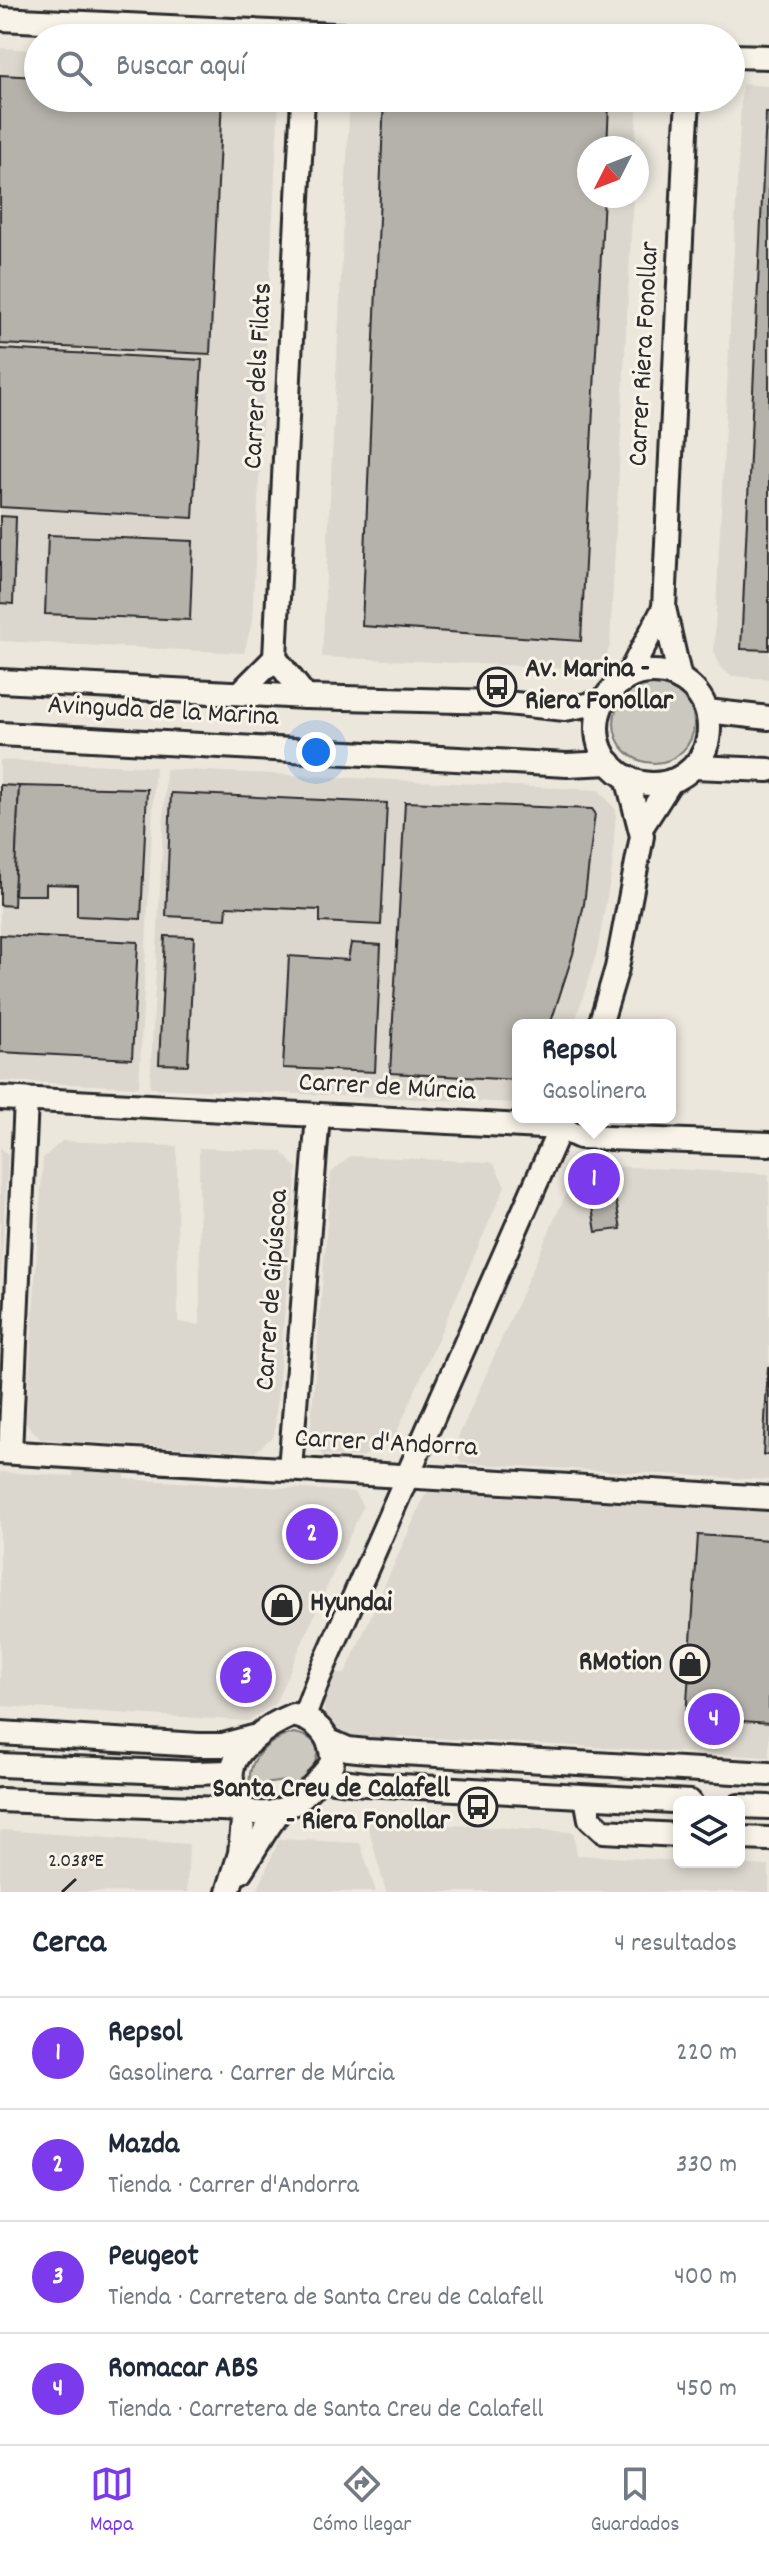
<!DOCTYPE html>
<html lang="es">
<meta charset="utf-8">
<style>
:root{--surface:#fff;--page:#f6f6f7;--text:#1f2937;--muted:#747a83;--line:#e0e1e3;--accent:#7c3aed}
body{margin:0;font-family:Dekko,sans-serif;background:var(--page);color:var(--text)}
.controls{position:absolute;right:24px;bottom:24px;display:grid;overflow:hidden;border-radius:12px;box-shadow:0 4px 12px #0003}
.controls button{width:72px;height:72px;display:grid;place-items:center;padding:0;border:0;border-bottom:2px solid var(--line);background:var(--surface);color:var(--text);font:40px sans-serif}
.compass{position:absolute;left:577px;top:136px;width:72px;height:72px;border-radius:50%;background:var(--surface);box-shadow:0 4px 12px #0003;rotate:228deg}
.you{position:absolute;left:316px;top:752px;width:28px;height:28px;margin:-20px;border:6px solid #fff;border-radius:50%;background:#1a73e8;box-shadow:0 0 0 12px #1a73e833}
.badge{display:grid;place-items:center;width:52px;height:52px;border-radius:50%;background:var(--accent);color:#fff;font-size:26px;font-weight:700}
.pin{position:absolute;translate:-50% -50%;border:4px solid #fff;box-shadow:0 2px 8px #0006}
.popup{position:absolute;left:512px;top:1019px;width:164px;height:104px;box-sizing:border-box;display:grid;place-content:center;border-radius:12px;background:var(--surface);filter:drop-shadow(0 2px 6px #0005);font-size:26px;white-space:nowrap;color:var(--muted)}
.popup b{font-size:30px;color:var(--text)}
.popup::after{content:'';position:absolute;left:50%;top:100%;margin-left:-16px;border:16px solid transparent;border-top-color:var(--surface)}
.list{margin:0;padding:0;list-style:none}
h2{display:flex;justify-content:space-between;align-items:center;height:104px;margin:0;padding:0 32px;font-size:34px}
h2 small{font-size:26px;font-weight:400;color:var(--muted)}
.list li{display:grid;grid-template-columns:52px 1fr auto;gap:24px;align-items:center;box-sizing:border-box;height:112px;padding:0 32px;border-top:2px solid var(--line)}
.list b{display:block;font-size:30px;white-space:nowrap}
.list p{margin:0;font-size:26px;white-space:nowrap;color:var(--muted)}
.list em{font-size:26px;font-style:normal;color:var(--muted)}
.icon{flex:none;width:44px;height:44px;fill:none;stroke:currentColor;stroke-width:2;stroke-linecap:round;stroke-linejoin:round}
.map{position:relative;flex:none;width:769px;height:1892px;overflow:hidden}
.search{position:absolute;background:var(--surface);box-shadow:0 4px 12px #0003;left:24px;right:24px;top:24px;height:88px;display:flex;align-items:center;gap:20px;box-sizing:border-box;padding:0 28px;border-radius:44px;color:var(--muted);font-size:30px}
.sheet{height:552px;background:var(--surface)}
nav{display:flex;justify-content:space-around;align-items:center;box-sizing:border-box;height:112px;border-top:2px solid var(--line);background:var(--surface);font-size:22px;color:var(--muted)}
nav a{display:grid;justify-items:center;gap:4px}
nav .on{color:var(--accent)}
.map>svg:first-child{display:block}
.built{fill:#dbd7ce}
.green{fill:#cbc8bf;stroke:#7b7a75;stroke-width:2}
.building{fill:#b5b2ab;stroke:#2b2b2b;stroke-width:2}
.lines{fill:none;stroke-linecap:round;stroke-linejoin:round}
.minor-casing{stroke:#2b2b2b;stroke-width:28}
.minor{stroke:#f7f3e8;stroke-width:22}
.ticks{fill:none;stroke:#2b2b2b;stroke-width:3}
.labels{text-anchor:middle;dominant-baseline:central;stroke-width:6;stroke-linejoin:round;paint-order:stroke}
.street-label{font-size:28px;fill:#2b2b2b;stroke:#f7f3e8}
.poi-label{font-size:28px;font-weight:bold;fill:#2b2b2b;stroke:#f7f3e8;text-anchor:start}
.ticks-label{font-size:20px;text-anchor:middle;fill:#2b2b2b;stroke:#f7f3e8;stroke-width:6;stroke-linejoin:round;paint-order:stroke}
</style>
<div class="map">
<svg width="769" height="1892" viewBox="0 0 769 1892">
<rect width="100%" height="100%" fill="#ebe7dd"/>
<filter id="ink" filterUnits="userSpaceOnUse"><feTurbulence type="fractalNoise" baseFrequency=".0125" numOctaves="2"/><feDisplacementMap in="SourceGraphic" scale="16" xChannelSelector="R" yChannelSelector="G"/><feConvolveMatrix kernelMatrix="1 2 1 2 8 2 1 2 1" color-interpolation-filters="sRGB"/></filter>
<g filter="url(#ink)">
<g class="built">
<path d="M0 48 38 50V98H279L252 622 244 653 0 641Z"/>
<path d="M742 84 769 86V679L731 676 720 667 714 651Z"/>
<path d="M350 98H638L635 148H589V196H633L610 645 606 658 591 669 322 657Z"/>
<path d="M0 760 155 767 139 1087 0 1081Z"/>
<path d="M166 769 599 790 616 810 612 869 597 952 574 1025H518V1103L150 1088Z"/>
<path d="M62 1141 177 1146 178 1322 200 1325 199 1148 281 1151 297 1168 274 1436 255 1452 40 1439 26 1423 43 1158Z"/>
<path d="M0 1147 8 1156 0 1283Z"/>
<path d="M350 1156 490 1162 494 1164 505 1186 396 1434 387 1443 362 1457 322 1455 310 1437 331 1173Z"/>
<path d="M593 1165 769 1174V1480L461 1463 453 1449 571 1182 577 1174Z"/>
<path d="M74 1470 125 1473V1479L354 1492 363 1506 275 1704 248 1721 0 1706V1472L73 1476Z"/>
<path d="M439 1487 482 1490 487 1496 769 1511V1757L397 1736 396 1750 345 1740 327 1720 324 1711 325 1689 332 1674H345L424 1497 430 1490Z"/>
<path d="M366 1820 573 1832 577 1855 769 1866V1892H386Z"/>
<path d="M2 1830 189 1844 187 1892H0V1832Z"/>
<path d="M279 1839 360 1843 376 1892H257Z"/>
</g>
<g class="green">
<circle cx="654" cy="723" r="40"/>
<path d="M294 1733C332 1740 316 1769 297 1786L284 1781 250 1786C246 1759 269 1739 294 1733Z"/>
</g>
<g class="building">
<path d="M0 75 38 77V98H222L210 354 0 344Z"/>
<path d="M384 98H492L609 104 607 148H589V196H604L581 641 362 626Z"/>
<path d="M766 113H769V650L741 649Z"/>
<path d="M0 349 202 360 193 518 0 507Z"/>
<path d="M0 516 16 517 13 604 0 603Z"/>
<path d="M48 535 193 541 190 620 45 614Z"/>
<path d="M0 785 19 786 14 906 0 905Z"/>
<path d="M19 786 147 789 141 919 77 916V885L46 884V895H14Z"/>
<path d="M171 793 387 803 381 925 320 922V910L227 906 226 919 166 916Z"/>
<path d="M405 802 592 809 595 813 584 904 573 954 550 1025H518V1080L390 1073Z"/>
<path d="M0 935 138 942 132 1059 0 1052Z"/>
<path d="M165 936 194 937 188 1065 159 1064Z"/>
<path d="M351 943 381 945 375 1072 283 1068 289 956 348 960Z"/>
<path d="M611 1173 621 1229 596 1232 587 1176Z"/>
<path d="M768 1367H769V1455H763Z"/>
<path d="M698 1535 769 1540V1723L686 1717Z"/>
</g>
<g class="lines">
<defs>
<g id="minor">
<path d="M0 19 399 38"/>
<path d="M731 56 769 57"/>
<path d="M303 98 275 658 306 697"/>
<circle cx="653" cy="728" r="56"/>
<path d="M627 678 664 608"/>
<path d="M680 679 664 608 686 132 688 102 691 98"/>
<path d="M0 681 306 697 497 702 565 709 603 702"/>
<path d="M240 693 275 658"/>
<path d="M707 711 769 718"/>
<path d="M0 734 567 765 610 763"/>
<path d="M694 767 769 770"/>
<path d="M641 828 671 781"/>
<path d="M600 1025 617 968 642 836 627 777"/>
<path d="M0 1098 560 1128 580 1137 769 1144"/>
<path d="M0 1452 769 1498"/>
<path d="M10 1452 26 1100"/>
<path d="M290 1469 318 1115"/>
<path d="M293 1715C318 1720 333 1738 332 1763 308 1792 285 1824 244 1810 226 1779 226 1761 255 1738 267 1727 278 1721 293 1715Z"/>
<path d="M304 1717 319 1677 565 1117"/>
<path d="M0 1733 199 1745H223L253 1737"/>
<path d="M329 1741 348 1749 367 1751 769 1774"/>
<path d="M0 1765 192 1773 231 1772"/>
<path d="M319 1778 365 1784 690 1802"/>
<path d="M586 1797 590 1819 603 1831 679 1835"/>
<path d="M0 1800 244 1810 240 1853 228 1892"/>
<path d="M739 1806 769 1807"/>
<path d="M739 1838 769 1839"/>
<path d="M240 1872C254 1852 265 1828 281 1810"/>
</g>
</defs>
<use href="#minor" class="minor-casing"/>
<use href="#minor" class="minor"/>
</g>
</g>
<path class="ticks" d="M62 1892 76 1879"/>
<defs>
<symbol id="bus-ring" viewBox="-11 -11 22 22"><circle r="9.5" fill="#f7f3e8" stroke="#2b2b2b" stroke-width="1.5"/><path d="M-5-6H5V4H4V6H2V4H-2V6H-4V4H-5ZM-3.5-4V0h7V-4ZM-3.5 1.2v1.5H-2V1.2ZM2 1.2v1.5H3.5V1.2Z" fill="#2b2b2b"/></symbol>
<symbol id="shop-ring" viewBox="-11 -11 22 22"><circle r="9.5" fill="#f7f3e8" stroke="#2b2b2b" stroke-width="1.5"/><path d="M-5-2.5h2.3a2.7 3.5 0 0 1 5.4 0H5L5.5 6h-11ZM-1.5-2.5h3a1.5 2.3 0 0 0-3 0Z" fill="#2b2b2b"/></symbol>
</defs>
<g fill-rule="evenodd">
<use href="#bus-ring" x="475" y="665" width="44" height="44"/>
<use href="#shop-ring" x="260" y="1583" width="44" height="44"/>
<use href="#shop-ring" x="668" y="1642" width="44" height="44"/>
<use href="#bus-ring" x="456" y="1785" width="44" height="44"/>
</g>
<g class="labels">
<g class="street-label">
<text transform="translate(646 354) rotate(-87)">Carrer Riera Fonollar</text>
<text transform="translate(260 376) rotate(-87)">Carrer dels Filats</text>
<text transform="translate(163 713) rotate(3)">Avinguda de la Marina</text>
<text transform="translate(387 1089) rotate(3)">Carrer de Múrcia</text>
<text transform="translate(274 1290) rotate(-86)">Carrer de Gipúscoa</text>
<text transform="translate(386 1445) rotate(3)">Carrer d'Andorra</text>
</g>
<g class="poi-label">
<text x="525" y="671">Av. Marina -<tspan x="525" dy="32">Riera Fonollar</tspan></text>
<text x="310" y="1605">Hyundai</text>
<text x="662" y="1664" text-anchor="end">RMotion</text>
<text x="450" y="1791" text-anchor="end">Santa Creu de Calafell<tspan x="450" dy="32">- Riera Fonollar</tspan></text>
</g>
</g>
<g class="ticks-label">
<text x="76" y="1866">2.038°E</text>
</g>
</svg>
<div class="controls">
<button><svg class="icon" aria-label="layers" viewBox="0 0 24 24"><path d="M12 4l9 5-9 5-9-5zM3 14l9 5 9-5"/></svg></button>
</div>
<svg class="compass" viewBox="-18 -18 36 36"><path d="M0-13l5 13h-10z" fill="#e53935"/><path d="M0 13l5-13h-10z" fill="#747a83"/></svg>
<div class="you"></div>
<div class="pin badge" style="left:594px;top:1179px">1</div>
<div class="popup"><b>Repsol</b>Gasolinera</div>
<div class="pin badge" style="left:312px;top:1534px">2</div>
<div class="pin badge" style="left:246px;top:1677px">3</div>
<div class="pin badge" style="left:714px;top:1719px">4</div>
<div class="search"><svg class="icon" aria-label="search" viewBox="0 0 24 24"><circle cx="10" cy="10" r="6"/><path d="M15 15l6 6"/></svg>Buscar aquí</div>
</div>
<section class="sheet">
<h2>Cerca<small>4 resultados</small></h2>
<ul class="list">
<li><span class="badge">1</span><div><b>Repsol</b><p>Gasolinera · Carrer de Múrcia</p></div><em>220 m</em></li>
<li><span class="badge">2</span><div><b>Mazda</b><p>Tienda · Carrer d'Andorra</p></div><em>330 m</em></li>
<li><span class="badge">3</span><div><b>Peugeot</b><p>Tienda · Carretera de Santa Creu de Calafell</p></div><em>400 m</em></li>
<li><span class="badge">4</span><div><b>Romacar ABS</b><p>Tienda · Carretera de Santa Creu de Calafell</p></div><em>450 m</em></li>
</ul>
</section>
<nav>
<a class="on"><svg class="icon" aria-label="map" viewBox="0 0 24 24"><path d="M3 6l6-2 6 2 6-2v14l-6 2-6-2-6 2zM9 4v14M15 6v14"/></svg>Mapa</a>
<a><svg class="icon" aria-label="directions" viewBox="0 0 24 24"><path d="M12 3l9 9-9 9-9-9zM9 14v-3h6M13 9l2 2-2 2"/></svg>Cómo llegar</a>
<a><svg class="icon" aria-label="saved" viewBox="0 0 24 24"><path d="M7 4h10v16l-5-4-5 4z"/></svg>Guardados</a>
</nav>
